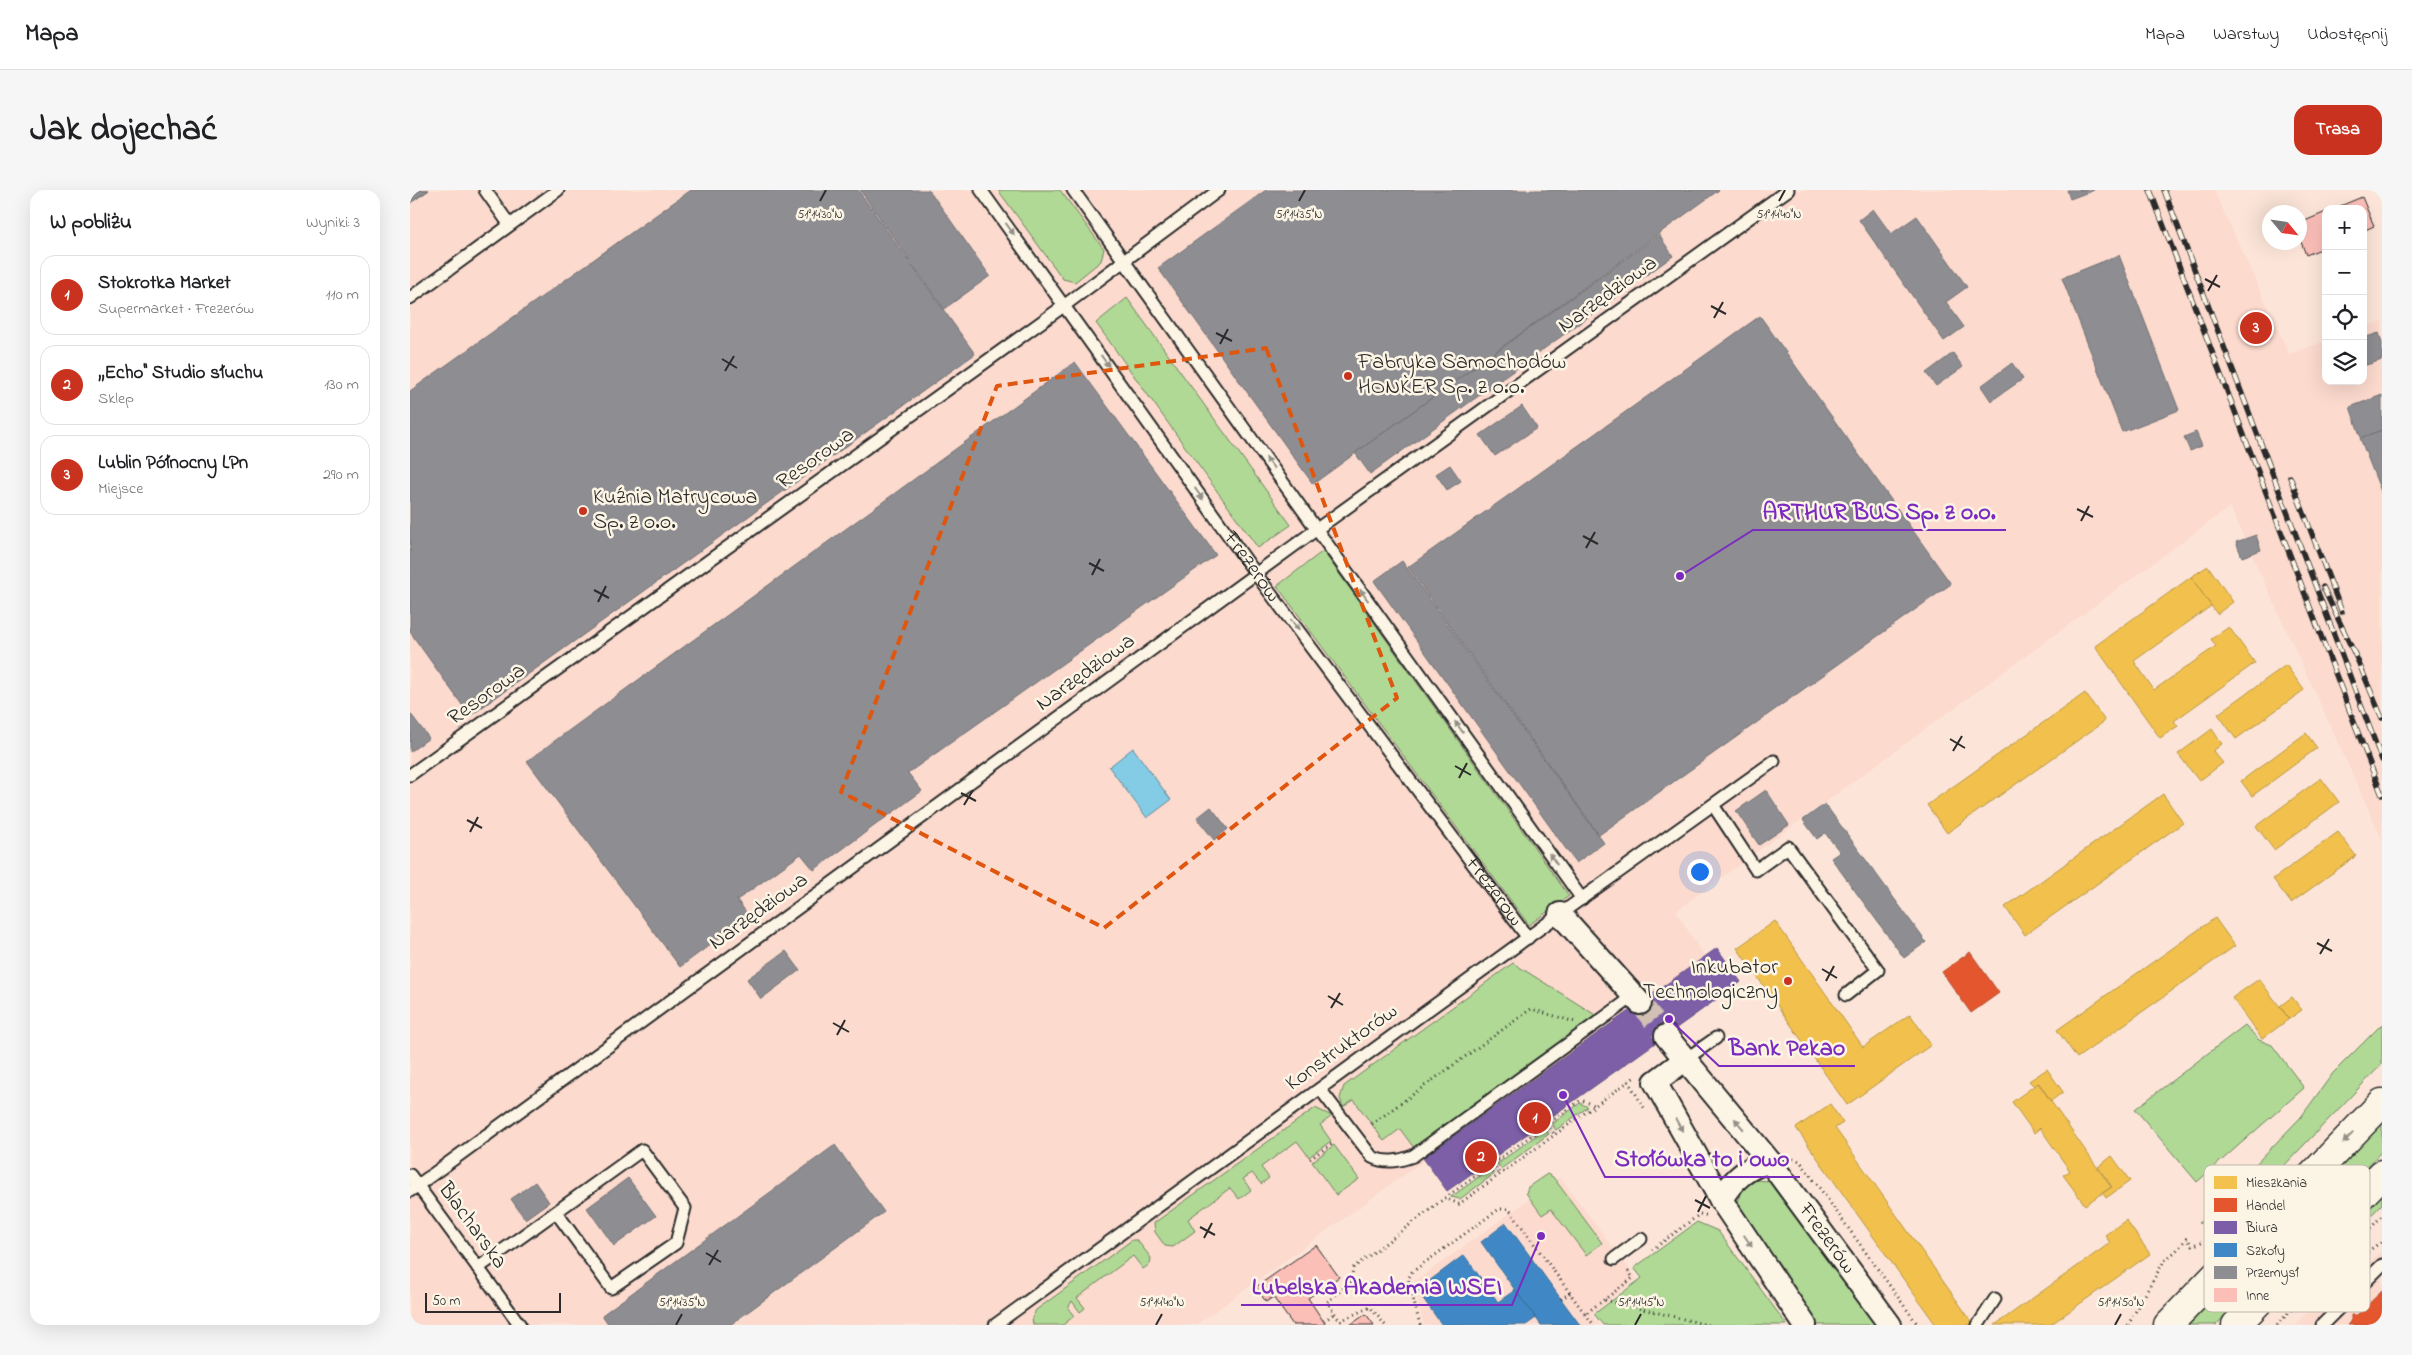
<!DOCTYPE html>
<html lang="pl">
<meta charset="utf-8">
<style>
:root{--surface:#fff;--page:#f6f6f6;--text:#202124;--muted:#757577;--line:#e0e0e0;--accent:#c8321e}
body{margin:0;font-family:"Indie Flower",sans-serif;background:var(--page);color:var(--text)}
.controls{position:absolute;right:15px;top:15px;display:grid;overflow:hidden;border-radius:10px;box-shadow:0 5px 20px #0002}
.controls button{width:45px;height:45px;display:grid;place-items:center;padding:0;border:0;border-bottom:1px solid var(--line);background:var(--surface);color:var(--text);font:25px sans-serif}
.compass{position:absolute;left:1852px;top:15px;width:45px;height:45px;border-radius:50%;background:var(--surface);box-shadow:0 5px 20px #0002;rotate:119deg}
.scale{position:absolute;left:15px;bottom:12px;width:136px;box-sizing:border-box;padding-left:5px;border:2px solid #2b2b2b;border-top:0;font-size:14px;line-height:18px;white-space:nowrap;color:#2b2b2b;-webkit-text-stroke:4px #fcf5e5;paint-order:stroke}
.you{position:absolute;left:1289px;top:681px;width:18px;height:18px;margin:-12px;border:4px solid #fff;border-radius:50%;background:#1a73e8;box-shadow:0 0 0 8px #1a73e833}
.badge{display:grid;place-items:center;width:32px;height:32px;border-radius:50%;background:var(--accent);color:#fff;font-size:16px;font-weight:700}
.pin{position:absolute;translate:-50% -50%;border:2px solid #fff;box-shadow:0 1px 5px #0006}
.list{margin:0;padding:0;list-style:none}
h2{display:flex;justify-content:space-between;align-items:center;height:65px;margin:0;padding:0 20px;font-size:21px}
h2 small{font-size:16px;font-weight:400;color:var(--muted)}
.list li{display:grid;grid-template-columns:32px 1fr auto;gap:15px;align-items:center;box-sizing:border-box;height:80px;margin:0 10px 10px;padding:0 10px;border:1px solid var(--line);border-radius:15px}
.list b{display:block;font-size:19px;white-space:nowrap}
.list p{margin:0;font-size:16px;white-space:nowrap;color:var(--muted)}
.list em{font-size:16px;font-style:normal;color:var(--muted)}
.icon{flex:none;width:28px;height:28px;fill:none;stroke:currentColor;stroke-width:2;stroke-linecap:round;stroke-linejoin:round}
.map{position:relative;flex:none;width:1972px;height:1135px;overflow:hidden;border-radius:15px}
header{display:flex;align-items:center;gap:30px;box-sizing:border-box;height:70px;padding:0 25px;background:var(--surface);border-bottom:1px solid var(--line)}
header strong{font-size:24px}
nav{display:flex;gap:28px;margin-inline-start:auto;font-size:18px}
.intro{display:flex;align-items:center;justify-content:space-between;box-sizing:border-box;height:120px;padding:0 30px}
h1{margin:0;font-size:35px}
.button{padding:12px 22px;border-radius:15px;background:var(--accent);color:#fff;font-size:18px;font-weight:700}
main{display:flex;gap:30px;padding:0 30px}
aside{flex:1;background:var(--surface);border-radius:15px;box-shadow:0 5px 20px #0002}
.map>svg:first-child{display:block}
.built{fill:#fcdace}
.green{fill:#b0d995;stroke:#6e8260}
.water{fill:#84cbe5;stroke:#608b9b}
.homes{fill:#f2c14e;stroke:#b69444}
.shops{fill:#e4572e;stroke:#ac4a2d}
.offices{fill:#7b5ea7;stroke:#634f82}
.schools{fill:#3f88c5;stroke:#396c97}
.industry{fill:#8d8d92;stroke:#707073}
.building{fill:#fbbfb8;stroke:#2b2b2b}
.lines{fill:none;stroke-linecap:round;stroke-linejoin:round}
.minor-tunnel{stroke:#d2c0b5;stroke-width:22;stroke-dasharray:22 11;stroke-linecap:butt}
.service-casing{stroke:#2b2b2b;stroke-width:15}
.minor-casing{stroke:#2b2b2b;stroke-width:26}
.secondary-casing{stroke:#2b2b2b;stroke-width:31}
.path{stroke:#2b2b2b;stroke-width:3;stroke-dasharray:1 4;stroke-linecap:butt}
.service{stroke:#fcf5e5;stroke-width:11}
.minor{stroke:#fcf5e5;stroke-width:22}
.secondary{stroke:#fcf5e5;stroke-width:28}
.rail-casing{stroke:#2b2b2b;stroke-width:5.5}
.rail{stroke:#fcf5e5;stroke-width:4;stroke-dasharray:11;stroke-linecap:butt}
.oneway{fill:#949088}
.marked{fill:none;stroke:#df570e;stroke-width:4;stroke-dasharray:10 6;stroke-linejoin:round}
.ticks{fill:none;stroke:#2b2b2b;stroke-width:2}
.poi-dot{fill:#c8321e;stroke:#fcf5e5;stroke-width:2}
.labels{text-anchor:middle;dominant-baseline:central;stroke-width:5;stroke-linejoin:round;paint-order:stroke}
.street-label{font-size:22px;fill:#2b2b2b;stroke:#fcf5e5}
.poi-label{font-size:22px;fill:#2b2b2b;stroke:#fcf5e5;text-anchor:start}
.key{fill:#fcf5e5;stroke:#bdb8ad;stroke-width:1}
.key-label{font-size:14px;fill:#2b2b2b}
.ticks-label{font-size:12px;text-anchor:middle;fill:#2b2b2b;stroke:#fcf5e5;stroke-width:5;stroke-linejoin:round;paint-order:stroke}
.leader{fill:none;stroke:#7b2cbf;stroke-width:2}
.callout-dot{fill:#7b2cbf;stroke:#fcf5e5;stroke-width:2}
.callout-label{font-size:24px;text-anchor:middle;font-weight:bold;fill:#7b2cbf;stroke:#fcf5e5;stroke-width:5;stroke-linejoin:round;paint-order:stroke}
</style>
<header>
<strong>Mapa</strong>
<nav><a>Mapa</a><a>Warstwy</a><a>Udostępnij</a></nav>
</header>
<div class="intro"><h1>Jak dojechać</h1><a class="button">Trasa</a></div>
<main>
<aside>
<h2>W pobliżu<small>Wyniki: 3</small></h2>
<ul class="list">
<li><span class="badge">1</span><div><b>Stokrotka Market</b><p>Supermarket · Frezerów</p></div><em>110 m</em></li>
<li><span class="badge">2</span><div><b>,,Echo'' Studio słuchu</b><p>Sklep</p></div><em>130 m</em></li>
<li><span class="badge">3</span><div><b>Lublin Północny LPn</b><p>Miejsce</p></div><em>290 m</em></li>
</ul>
</aside>
<div class="map">
<svg width="1972" height="1135" viewBox="0 0 1972 1135">
<rect width="100%" height="100%" fill="#fce5d8"/>
<filter id="ink" filterUnits="userSpaceOnUse"><feTurbulence type="fractalNoise" baseFrequency=".02" numOctaves="2"/><feDisplacementMap in="SourceGraphic" scale="10" xChannelSelector="R" yChannelSelector="G"/><feConvolveMatrix kernelMatrix="1 2 1 2 8 2 1 2 1" color-interpolation-filters="sRGB"/></filter>
<g filter="url(#ink)">
<g class="built">
<path d="M0 0H1804L1879 164 1916 151V191H1953V138L1972 131V649L1820 317 1266 721 1295 768 786 1135H0Z"/>
<path d="M1150 987 1227 1089 1181 1124 1189 1135H1014L1003 1093Z"/>
<path d="M1972 1060V1135H1884L1945 1077 1950 1082Z"/>
</g>
<g class="green">
<path d="M588 0H650L694 59 691 71 665 92 653 89Z"/>
<path d="M717 108 881 335 848 358 686 133Z"/>
<path d="M913 361 1159 706 1119 735 867 396Z"/>
<path d="M1103 773 1187 826 1004 958 990 939 974 951 944 910 933 917 930 908 934 896Z"/>
<path d="M1972 834V874L1815 1037 1789 1033 1891 927 1923 883Z"/>
<path d="M1835 835 1849 850 1862 855 1894 898 1787 992 1725 919Z"/>
<path d="M1170 913 1178 917 1146 940 1142 934Z"/>
<path d="M905 918 922 926 910 935 921 951 899 967 887 951 851 977 859 988 851 994 842 983 833 989 841 1000 829 1009 820 998 778 1029 785 1041 763 1057 755 1056 745 1042 744 1033Z"/>
<path d="M1972 927V961L1806 1135H1774Z"/>
<path d="M1135 939 1139 944 1091 979 1087 974Z"/>
<path d="M924 955 949 989 926 1005 902 972Z"/>
<path d="M1080 979 1084 984 1050 1009 1041 1007Z"/>
<path d="M1137 984 1143 987 1192 1053 1176 1065 1141 1019 1132 1025 1116 1003 1118 997Z"/>
<path d="M1344 990 1360 991 1469 1135H1407L1332 1031 1327 1011 1335 996Z"/>
<path d="M1972 1004V1014L1886 1104 1880 1100Z"/>
<path d="M1287 1032 1308 1041 1377 1135H1193L1184 1124 1232 1088 1224 1078Z"/>
<path d="M722 1050H727L741 1068 740 1074 733 1079 723 1066 667 1108 675 1118 670 1122 662 1111 658 1118 664 1126 653 1135H623L622 1128 626 1120Z"/>
</g>
<path class="water" d="M723 558 761 610 737 628 699 577Z"/>
<g class="homes">
<path d="M1798 376 1823 412 1807 424 1781 387Z"/>
<path d="M1781 387 1801 416 1724 471 1744 500 1806 456 1801 449 1819 437 1845 473 1764 531 1768 536 1750 548 1685 456Z"/>
<path d="M1876 475 1894 500 1826 549 1808 524Z"/>
<path d="M1675 503 1695 531 1537 643 1517 615Z"/>
<path d="M1802 539 1812 554 1803 561 1813 573 1789 591 1768 564Z"/>
<path d="M1896 543 1907 558 1842 606 1831 591Z"/>
<path d="M1911 588 1929 612 1864 660 1846 636Z"/>
<path d="M1753 604 1773 633 1615 745 1595 717Z"/>
<path d="M1928 642 1946 666 1881 713 1863 689Z"/>
<path d="M1805 728 1825 756 1667 868 1647 840Z"/>
<path d="M1365 731 1453 857 1500 824 1521 855 1437 915 1327 758Z"/>
<path d="M1849 789 1879 829 1852 849 1822 808Z"/>
<path d="M1882 807 1892 820 1879 829 1870 816Z"/>
<path d="M1637 879 1653 902 1641 911 1629 893 1624 896 1619 891Z"/>
<path d="M1628 893 1701 997 1675 1015 1653 985 1660 981 1630 938 1624 943 1602 912Z"/>
<path d="M1420 914 1433 933 1425 938 1564 1135H1526L1386 938Z"/>
<path d="M1702 966 1720 991 1696 1008 1693 1003 1702 997 1688 977Z"/>
<path d="M1716 1030 1740 1064 1640 1135H1585L1700 1053 1695 1045Z"/>
</g>
<g class="shops">
<path d="M1560 762 1589 803 1561 823 1532 782Z"/>
<path d="M1972 1101V1135H1938L1941 1132V1125H1947Z"/>
</g>
<path class="offices" d="M1307 758 1331 792 1037 1001 1013 968Z"/>
<g class="schools">
<path d="M1096 1033 1151 1109 1170 1135H1131L1105 1100 1071 1052Z"/>
<path d="M1054 1065 1088 1112 1105 1100 1126 1128 1116 1135H1032L1007 1100Z"/>
</g>
<g class="industry">
<path d="M0 0H19L0 13Z"/>
<path d="M0 0H19L0 13Z"/>
<path d="M0 0H19L0 13Z"/>
<path d="M281 0H448L565 164 60 526 0 442V201Z"/>
<path d="M450 0H519L580 86 534 119Z"/>
<path d="M856 0H1309L903 294 748 78Z"/>
<path d="M1657 0H1684L1660 9Z"/>
<path d="M1463 19 1481 44 1507 26 1557 97 1536 112 1554 137 1534 151 1449 30Z"/>
<path d="M1249 45 1263 66 960 284 945 263Z"/>
<path d="M1709 65 1769 220 1712 242 1652 88Z"/>
<path d="M1851 123 1853 130 1836 136 1834 129Z"/>
<path d="M1350 126 1541 394 1189 645 998 377Z"/>
<path d="M1854 132 1856 139 1839 145 1837 138Z"/>
<path d="M1857 141 1860 148 1843 155 1840 148Z"/>
<path d="M1969 143 1972 153V170L1953 176V148Z"/>
<path d="M1543 163 1553 177 1526 196 1516 183Z"/>
<path d="M665 172 806 365 498 583 512 601 404 680 391 664 327 710 339 726 270 777 117 571Z"/>
<path d="M1602 173 1613 189 1581 211 1571 196Z"/>
<path d="M1972 205V240L1951 248 1940 217Z"/>
<path d="M1112 216 1127 238 1085 266 1070 245Z"/>
<path d="M1972 240V304L1950 248Z"/>
<path d="M1786 242 1792 256 1780 261 1774 247Z"/>
<path d="M1040 275 1051 291 1037 300 1026 284Z"/>
<path d="M1846 345 1851 360 1832 367 1826 352Z"/>
<path d="M992 371 1194 653 1166 673 964 391Z"/>
<path d="M0 523 19 548 0 562Z"/>
<path d="M1356 600 1379 635 1349 655 1326 621Z"/>
<path d="M1415 614 1516 752 1494 768 1421 668 1430 662 1415 643 1407 649 1393 630Z"/>
<path d="M801 617 818 639 804 650 787 628Z"/>
<path d="M376 761 390 780 351 809 337 789Z"/>
<path d="M425 955 474 1022 320 1135H199L192 1125Z"/>
<path d="M218 988 246 1026 204 1056 177 1018Z"/>
<path d="M125 992 139 1012 115 1029 101 1009Z"/>
</g>
<g class="building">
<path d="M1952 7 1964 36 1953 41V19H1923Z"/>
<path d="M1916 22V57L1896 65 1890 49V33Z"/>
<path d="M906 1055 929 1087 898 1108 916 1135H883L863 1107 856 1112 846 1097Z"/>
<path d="M956 1124 964 1135H940Z"/>
</g>
<g class="lines">
<path class="minor-tunnel" d="M1230 813 1256 846"/>
<defs>
<g id="service">
<path d="M75 0 99 34"/>
<path id="s1" d="M571 0 846 384 1118 748"/>
<path d="M663 0 1172 709"/>
<path d="M0 108 148 0"/>
<path d="M0 585 655 115 809 0"/>
<path d="M1303 615 1346 680 1378 657 1468 780 1436 805"/>
<path d="M1276 869 1306 848"/>
<path d="M910 899 962 967C976 974 989 971 1003 966L1224 806"/>
<path d="M0 985 110 1135"/>
<path d="M0 1001 907 339 1378 0"/>
<path d="M1204 1069 1231 1049"/>
<path d="M68 1078 232 960 275 1018 266 1053 201 1098 146 1022"/>
<path d="M585 1135 1150 724 1364 571"/>
<path d="M1568 1135 1585 1109"/>
<path d="M1912 1135 1972 1075"/>
</g>
<g id="minor">
<path d="M1150 724 1230 813"/>
<path id="s2" d="M1256 846 1360 972 1480 1135"/>
<path d="M1276 869 1245 892 1311 1010 1395 1135"/>
<path d="M1311 1010C1322 990 1338 976 1360 972"/>
</g>
<g id="secondary">
<path d="M1758 1135 1972 913"/>
<path d="M1826 1135 1972 984"/>
</g>
</defs>
<use href="#service" class="service-casing"/>
<use href="#minor" class="minor-casing"/>
<use href="#secondary" class="secondary-casing"/>
<g class="path">
<path d="M1218 891 1236 921"/>
<path d="M962 934 1121 819 1165 832"/>
<path d="M1137 934 1145 945"/>
<path d="M900 969 923 953"/>
<path d="M1383 969 1390 971 1508 1135"/>
<path d="M1082 974 1090 984"/>
<path d="M1035 1008 1171 910 1184 915"/>
<path d="M1242 1060 1290 1024 1299 1026"/>
<path d="M1911 1097 1922 1107"/>
<path d="M1151 1109 1160 1103"/>
<path d="M1195 1110 1298 1135"/>
<path d="M1891 1110 1972 1026"/>
<path d="M1878 1112 1883 1117 1972 1051"/>
<path d="M1175 1124 1184 1135"/>
<path d="M914 1131 925 1123"/>
<path d="M975 1135 960 1117 930 1131 917 1112 941 1092 943 1078 1035 1008 1049 1014 1226 886"/>
<path d="M1010 1135 998 1089 1002 1082 1089 1019H1098L1101 1022 1175 1124 1223 1088 1217 1079"/>
<path d="M1718 1135 1754 1071 1766 1061 1777 1048 1782 1056 1808 1045 1812 1049"/>
<path d="M1867 1135 1885 1116"/>
</g>
<use href="#service" class="service"/>
<use href="#minor" class="minor"/>
<use href="#secondary" class="secondary"/>
<defs>
<g id="rail">
<path d="M1740 0 1972 605"/>
<path d="M1754 0 1972 570"/>
<path d="M1880 287 1932 422"/>
<path d="M1913 397 1948 471 1972 528"/>
</g>
</defs>
<use href="#rail" class="rail-casing"/>
<use href="#rail" class="rail"/>
</g>
<defs><path id="oneway-solid" d="M-6-.8H1V-3.2L6.5 0L1 3.2V.8H-6Z" transform="scale(1.25)"/></defs>
<g class="oneway">
<use href="#oneway-solid" transform="translate(600 39) rotate(54)"/>
<use href="#oneway-solid" transform="translate(695 171) rotate(55)"/>
<use href="#oneway-solid" transform="translate(860 273) rotate(-126)"/>
<use href="#oneway-solid" transform="translate(789 304) rotate(55)"/>
<use href="#oneway-solid" transform="translate(954 405) rotate(-126)"/>
<use href="#oneway-solid" transform="translate(885 435) rotate(53)"/>
<use href="#oneway-solid" transform="translate(1049 537) rotate(-126)"/>
<use href="#oneway-solid" transform="translate(1143 669) rotate(-126)"/>
<use href="#oneway-solid" transform="translate(1329 934) rotate(-130)"/>
<use href="#oneway-solid" transform="translate(1269 935) rotate(61)"/>
<use href="#oneway-solid" transform="translate(1938 948) rotate(134)"/>
<use href="#oneway-solid" transform="translate(1338 1051) rotate(56)"/>
</g>
</g>
<path class="marked" d="M856 158 987 508 694 738 431 602 587 196Z"/>
<path class="ticks" d="M410 11 416 0M889 11 895 0M1369 11 1375 0M1795 89 1810 97M1798 101 1807 85M1301 116 1316 124M1304 128 1313 112M806 143 822 151M810 154 818 139M312 169 327 178M315 181 324 166M1667 319 1683 327M1671 331 1679 316M1173 346 1188 354M1176 358 1185 342M679 373 694 381M682 385 690 369M184 400 199 408M188 412 196 396M1540 549 1555 558M1543 561 1552 546M1045 576 1061 585M1049 588 1057 573M551 603 566 611M554 615 563 600M57 630 72 638M60 642 68 627M1907 753 1922 761M1910 764 1919 749M1412 779 1427 788M1416 791 1424 776M918 806 933 815M921 818 930 803M423 833 439 842M427 845 435 830M1285 1010 1300 1018M1288 1022 1296 1006M790 1037 805 1045M794 1048 802 1033M296 1063 311 1072M299 1075 308 1060M266 1135 272 1124M746 1135 752 1124M1225 1135 1231 1124M1705 1135 1711 1124"/>
<g class="poi-dot">
<circle cx="938" cy="186" r="5"/>
<circle cx="173" cy="321" r="5"/>
<circle cx="1378" cy="791" r="5"/>
</g>
<g class="labels">
<g class="street-label">
<text transform="translate(1198 105) rotate(-36)">Narzędziowa</text>
<text transform="translate(406 269) rotate(-36)">Resorowa</text>
<text stroke="none"><textPath href="#s1" startOffset="464">Frezerów</textPath></text>
<text transform="translate(676 483) rotate(-36)">Narzędziowa</text>
<text transform="translate(77 505) rotate(-36)">Resorowa</text>
<text stroke="none"><textPath href="#s1" startOffset="869">Frezerów</textPath></text>
<text transform="translate(349 722) rotate(-36)">Narzędziowa</text>
<text transform="translate(932 858) rotate(-36)">Konstruktorów</text>
<text transform="translate(62 1036) rotate(54)">Blacharska</text>
<text stroke="none"><textPath href="#s2" startOffset="259">Frezerów</textPath></text>
</g>
<g class="poi-label">
<text x="948" y="173">Fabryka Samochodów<tspan x="948" dy="25">HONKER Sp. z o.o.</tspan></text>
<text x="183" y="308">Kuźnia Matrycowa<tspan x="183" dy="25">Sp. z o.o.</tspan></text>
<text x="1368" y="778" text-anchor="end">Inkubator<tspan x="1368" dy="25">Technologiczny</tspan></text>
</g>
</g>
<rect x="1794" y="975" width="166" height="147" rx="8" class="key"/>
<rect x="1804" y="986" width="23" height="13" fill="#f2c14e"/>
<rect x="1804" y="1008" width="23" height="14" fill="#e4572e"/>
<rect x="1804" y="1031" width="23" height="13" fill="#7b5ea7"/>
<rect x="1804" y="1053" width="23" height="14" fill="#3f88c5"/>
<rect x="1804" y="1076" width="23" height="13" fill="#8d8d92"/>
<rect x="1804" y="1098" width="23" height="14" fill="#fbbfb8"/>
<g class="key-label">
<text x="1836" y="997">Mieszkania</text>
<text x="1836" y="1020">Handel</text>
<text x="1836" y="1042">Biura</text>
<text x="1836" y="1065">Szkoły</text>
<text x="1836" y="1087">Przemysł</text>
<text x="1836" y="1110">Inne</text>
</g>
<g class="ticks-label">
<text x="410" y="28">51°14'30"N</text>
<text x="889" y="28">51°14'35"N</text>
<text x="1369" y="28">51°14'40"N</text>
<text x="272" y="1116">51°14'35"N</text>
<text x="752" y="1116">51°14'40"N</text>
<text x="1231" y="1116">51°14'45"N</text>
<text x="1711" y="1116">51°14'50"N</text>
</g>
<path class="leader" d="M1270 386L1343 340H1596M1259 829L1309 876H1445M1153 905L1195 987H1390M1131 1046L1102 1115H831"/>
<g class="callout-dot">
<circle cx="1270" cy="386" r="5"/>
<circle cx="1259" cy="829" r="5"/>
<circle cx="1153" cy="905" r="5"/>
<circle cx="1131" cy="1046" r="5"/>
</g>
<g class="callout-label">
<text x="1469" y="329">ARTHUR BUS Sp. z o.o.</text>
<text x="1377" y="865">Bank Pekao</text>
<text x="1292" y="976">Stołówka to i owo</text>
<text x="967" y="1104">Lubelska Akademia WSEI</text>
</g>
</svg>
<div class="controls">
<button>+</button>
<button>−</button>
<button><svg class="icon" aria-label="locate" viewBox="0 0 24 24"><circle cx="12" cy="12" r="6"/><path d="M12 2v4M12 18v4M2 12h4M18 12h4"/></svg></button>
<button><svg class="icon" aria-label="layers" viewBox="0 0 24 24"><path d="M12 4l9 5-9 5-9-5zM3 14l9 5 9-5"/></svg></button>
</div>
<svg class="compass" viewBox="-18 -18 36 36"><path d="M0-13l5 13h-10z" fill="#e53935"/><path d="M0 13l5-13h-10z" fill="#757577"/></svg>
<div class="scale">50 m</div>
<div class="you"></div>
<div class="pin badge" style="left:1125px;top:928px">1</div>
<div class="pin badge" style="left:1071px;top:967px">2</div>
<div class="pin badge" style="left:1846px;top:138px">3</div>
</div>
</main>
